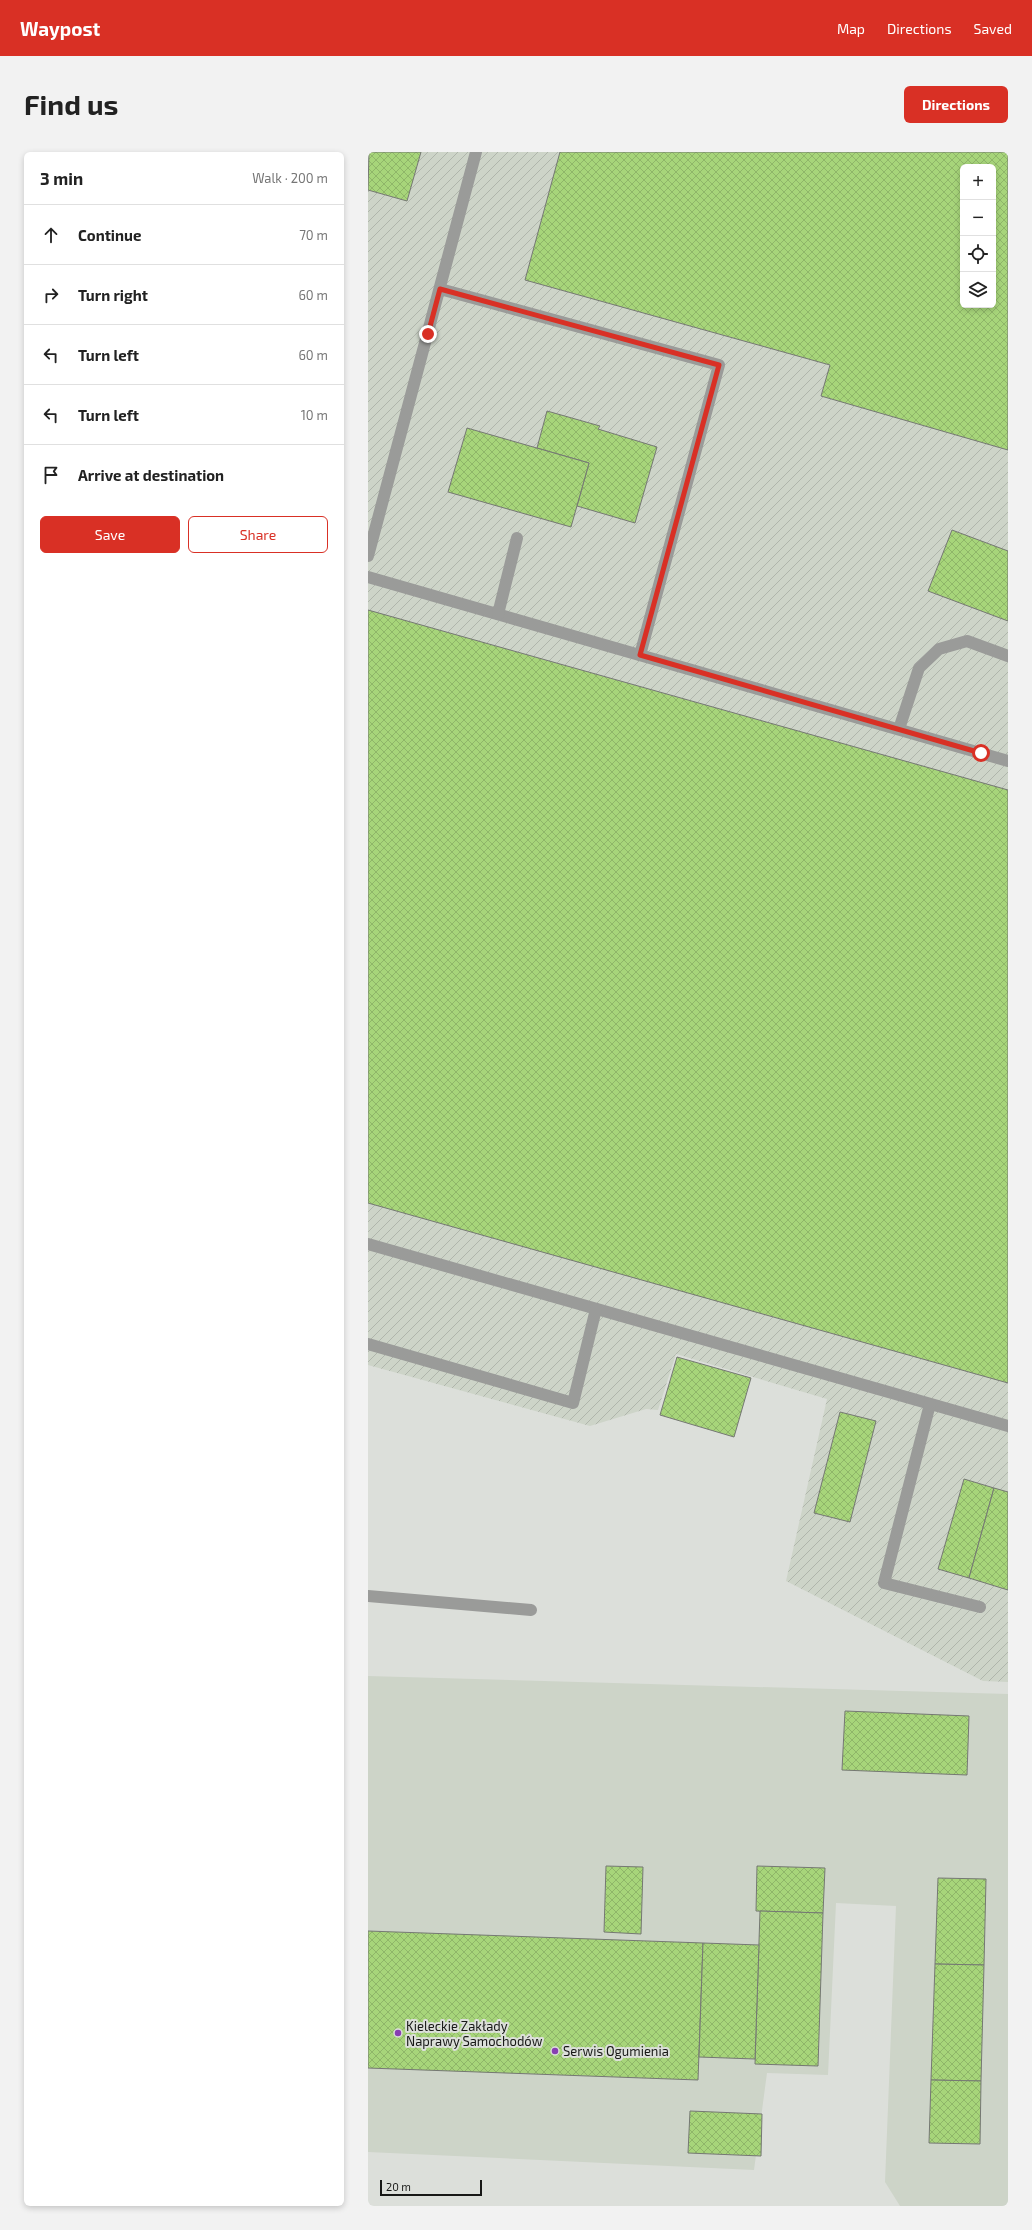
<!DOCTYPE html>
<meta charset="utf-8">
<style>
:root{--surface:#fff;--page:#f2f2f2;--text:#222;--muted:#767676;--line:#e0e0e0;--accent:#d93025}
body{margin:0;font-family:"Exo 2",sans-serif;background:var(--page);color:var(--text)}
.controls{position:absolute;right:12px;top:12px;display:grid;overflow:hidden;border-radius:6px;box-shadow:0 2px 6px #0003}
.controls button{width:36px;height:36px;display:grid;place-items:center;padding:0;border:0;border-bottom:1px solid var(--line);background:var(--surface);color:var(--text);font:20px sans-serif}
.scale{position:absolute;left:12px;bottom:10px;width:102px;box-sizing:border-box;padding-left:4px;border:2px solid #171816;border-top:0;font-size:11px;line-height:14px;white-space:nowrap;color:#171816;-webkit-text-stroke:3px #dcdfda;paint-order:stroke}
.stop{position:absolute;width:12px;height:12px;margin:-9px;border:3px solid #d93025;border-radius:50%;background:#fff}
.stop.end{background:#d93025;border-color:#fff;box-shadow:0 1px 4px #0008}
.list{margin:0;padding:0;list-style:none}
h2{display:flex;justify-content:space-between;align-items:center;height:52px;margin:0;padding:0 16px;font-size:17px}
h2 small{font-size:13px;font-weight:400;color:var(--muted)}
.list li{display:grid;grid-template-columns:26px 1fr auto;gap:12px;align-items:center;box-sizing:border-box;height:60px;padding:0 16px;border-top:1px solid var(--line)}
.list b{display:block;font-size:15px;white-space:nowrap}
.list em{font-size:13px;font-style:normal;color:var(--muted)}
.actions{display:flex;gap:8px;padding:12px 16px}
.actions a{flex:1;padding:9px 0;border:1px solid var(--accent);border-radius:6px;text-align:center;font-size:14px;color:var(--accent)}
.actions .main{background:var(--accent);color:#fff}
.icon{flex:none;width:22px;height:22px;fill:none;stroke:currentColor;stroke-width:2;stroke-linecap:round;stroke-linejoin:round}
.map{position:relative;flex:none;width:640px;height:2054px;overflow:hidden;border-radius:6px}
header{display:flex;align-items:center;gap:24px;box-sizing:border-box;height:56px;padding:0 20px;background:var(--accent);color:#fff}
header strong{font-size:19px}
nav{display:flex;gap:22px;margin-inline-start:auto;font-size:14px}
.intro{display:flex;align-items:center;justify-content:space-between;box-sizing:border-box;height:96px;padding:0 24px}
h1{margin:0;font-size:28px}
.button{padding:10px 18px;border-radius:6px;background:var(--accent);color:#fff;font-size:14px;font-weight:700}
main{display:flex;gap:24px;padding:0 24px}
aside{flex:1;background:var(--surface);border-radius:6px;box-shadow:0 2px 6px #0003}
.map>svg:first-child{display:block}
.built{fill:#cdd4c8}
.industrial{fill:url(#industrial-furrows);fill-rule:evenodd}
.building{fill:url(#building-cross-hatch);stroke:#757873;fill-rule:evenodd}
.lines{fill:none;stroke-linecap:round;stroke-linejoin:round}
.minor{stroke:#9a9b99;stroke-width:12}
.route{stroke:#d93025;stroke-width:5}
.poi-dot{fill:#873fb2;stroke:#dcdfda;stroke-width:1.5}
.labels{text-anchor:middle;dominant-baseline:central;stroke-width:4;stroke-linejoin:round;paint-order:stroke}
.poi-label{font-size:13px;fill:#171816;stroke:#dcdfda;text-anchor:start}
</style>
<header>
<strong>Waypost</strong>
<nav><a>Map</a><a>Directions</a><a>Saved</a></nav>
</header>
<div class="intro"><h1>Find us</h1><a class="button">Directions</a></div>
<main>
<aside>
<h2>3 min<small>Walk · 200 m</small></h2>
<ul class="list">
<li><svg class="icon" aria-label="ahead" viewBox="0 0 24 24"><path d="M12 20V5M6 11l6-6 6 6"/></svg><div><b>Continue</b></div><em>70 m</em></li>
<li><svg class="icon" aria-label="right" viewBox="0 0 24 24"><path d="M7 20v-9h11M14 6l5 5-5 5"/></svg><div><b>Turn right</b></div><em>60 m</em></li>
<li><svg class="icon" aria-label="left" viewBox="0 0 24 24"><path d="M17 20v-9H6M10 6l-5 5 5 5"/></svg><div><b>Turn left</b></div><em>60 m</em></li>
<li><svg class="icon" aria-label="left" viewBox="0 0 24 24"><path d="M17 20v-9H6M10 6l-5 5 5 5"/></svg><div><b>Turn left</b></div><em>10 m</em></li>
<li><svg class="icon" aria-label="arrive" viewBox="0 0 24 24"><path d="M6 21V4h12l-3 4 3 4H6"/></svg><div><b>Arrive at destination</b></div></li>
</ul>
<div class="actions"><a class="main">Save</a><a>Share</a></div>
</aside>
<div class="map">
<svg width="640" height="2054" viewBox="0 0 640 2054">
<defs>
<pattern id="industrial-furrows" width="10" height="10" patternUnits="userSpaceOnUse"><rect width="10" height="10" fill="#cdd4c8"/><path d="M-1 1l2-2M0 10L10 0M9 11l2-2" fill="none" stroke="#afb5ab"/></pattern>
<pattern id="building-cross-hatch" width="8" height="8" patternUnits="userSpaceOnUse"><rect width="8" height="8" fill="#a7d57a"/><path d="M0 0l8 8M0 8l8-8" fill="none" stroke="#8fb669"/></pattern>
</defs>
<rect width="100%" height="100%" fill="#dcdfda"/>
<path class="built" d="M0 1524 640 1542V2054H532L517 2030 528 1754 468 1751 460 1923 399 1921 386 2018 0 2000Z"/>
<path class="industrial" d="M0 0H640V1530L615 1529 418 1429 459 1247 308 1202 290 1258 278 1257 222 1274 0 1213ZM595 15H625V153H595Z"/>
<g class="building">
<path d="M1 0H53L39 49 0 38Z"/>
<path d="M192 0H640V298L453 244 462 213 157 128ZM595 15H625V153H595Z"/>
<path d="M179 259 232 274 230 277 289 295 267 371 209 354 221 311 169 296Z"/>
<path d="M99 276 221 311 203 375 80 340Z"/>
<path d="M584 378 640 399V469L560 439Z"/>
<path d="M0 458 640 638V1231L0 1051Z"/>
<path d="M309 1205 383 1226 366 1285 292 1263Z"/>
<path d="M472 1260 508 1269 482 1370 446 1361Z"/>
<path d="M596 1327 626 1336 601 1426 570 1417Z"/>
<path d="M626 1336 640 1340V1438L601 1426Z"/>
<path d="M477 1559 601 1564 599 1623 474 1618Z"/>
<path d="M238 1714 275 1715 273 1782 236 1780Z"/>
<path d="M389 1714 457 1716 455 1761 388 1759Z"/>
<path d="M570 1726 618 1727 616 1813 567 1812Z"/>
<path d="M392 1759 455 1761 450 1914 387 1912Z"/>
<path d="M0 1779 335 1791 330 1928 0 1916Z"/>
<path d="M335 1791 391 1793 387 1907 331 1905Z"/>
<path d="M567 1812 616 1813 613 1929 563 1928Z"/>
<path d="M563 1928 613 1929 612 1992 561 1991Z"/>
<path d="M322 1959 394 1962 393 2004 320 2001Z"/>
</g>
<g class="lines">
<g class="minor">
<path d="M72 137 351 213 272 503"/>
<path d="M0 404 108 0"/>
<path d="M0 425 640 609"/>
<path d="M130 462 149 386"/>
<path d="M531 577 551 516 571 497 599 489 640 504"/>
<path d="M0 1092 640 1274"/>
<path d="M0 1192 205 1251 228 1157"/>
<path d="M562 1252 516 1431 612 1455"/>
<path d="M0 1444 163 1458"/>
</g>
</g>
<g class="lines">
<path class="route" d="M60 182 72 137 351 213 272 503 613 601"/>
</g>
<g class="poi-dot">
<circle cx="30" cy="1881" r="4"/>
<circle cx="187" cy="1899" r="4"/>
</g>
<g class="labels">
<g class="poi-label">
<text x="38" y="1874">Kieleckie Zakłady<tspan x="38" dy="15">Naprawy Samochodów</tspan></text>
<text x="195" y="1899">Serwis Ogumienia</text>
</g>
</g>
</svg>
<div class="controls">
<button>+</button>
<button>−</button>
<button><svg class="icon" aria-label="locate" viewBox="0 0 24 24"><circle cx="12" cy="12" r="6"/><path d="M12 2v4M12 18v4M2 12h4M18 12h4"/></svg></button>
<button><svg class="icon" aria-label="layers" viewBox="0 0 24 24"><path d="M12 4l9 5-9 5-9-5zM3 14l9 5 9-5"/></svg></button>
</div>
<div class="scale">20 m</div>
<div class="stop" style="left:613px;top:601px"></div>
<div class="stop end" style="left:60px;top:182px"></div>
</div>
</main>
